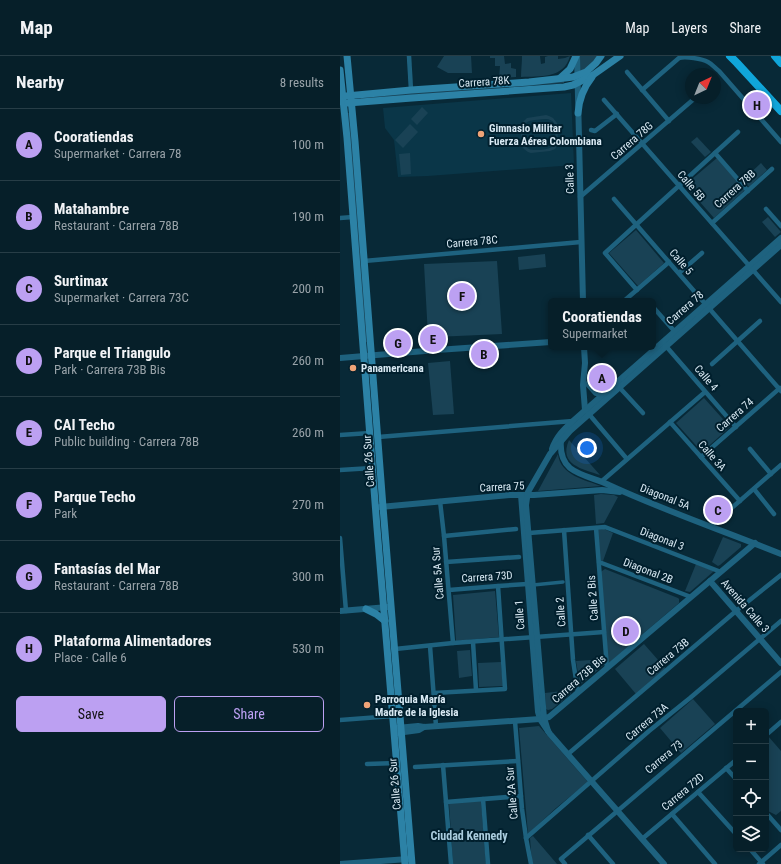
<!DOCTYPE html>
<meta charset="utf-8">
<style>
:root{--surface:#061f29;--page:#0f2731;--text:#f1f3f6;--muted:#98a2a8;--line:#273d46;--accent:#bca0f2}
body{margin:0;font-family:"Roboto Condensed",sans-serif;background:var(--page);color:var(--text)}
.controls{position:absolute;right:12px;bottom:12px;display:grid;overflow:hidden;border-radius:6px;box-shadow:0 2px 10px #0003}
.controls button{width:36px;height:36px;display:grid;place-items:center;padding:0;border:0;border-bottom:1px solid var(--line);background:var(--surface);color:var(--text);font:20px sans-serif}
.compass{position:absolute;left:345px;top:12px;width:36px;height:36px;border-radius:50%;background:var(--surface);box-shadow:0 2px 10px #0003;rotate:43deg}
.you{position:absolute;left:247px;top:392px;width:14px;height:14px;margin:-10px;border:3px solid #fff;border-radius:50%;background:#1a73e8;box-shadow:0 0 0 6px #1a73e833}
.badge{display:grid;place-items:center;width:26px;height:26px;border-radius:50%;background:var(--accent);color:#111;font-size:13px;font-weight:700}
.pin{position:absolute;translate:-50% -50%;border:2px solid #fff;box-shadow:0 1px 4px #0006}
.popup{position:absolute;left:208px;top:242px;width:108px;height:52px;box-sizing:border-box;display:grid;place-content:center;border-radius:6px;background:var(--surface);filter:drop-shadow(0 1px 3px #0005);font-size:13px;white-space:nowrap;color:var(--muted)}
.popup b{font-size:15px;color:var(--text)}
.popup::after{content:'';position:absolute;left:50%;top:100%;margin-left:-8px;border:8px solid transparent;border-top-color:var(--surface)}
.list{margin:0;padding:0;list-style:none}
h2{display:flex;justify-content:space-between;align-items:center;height:52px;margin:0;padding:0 16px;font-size:17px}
h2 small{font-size:13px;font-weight:400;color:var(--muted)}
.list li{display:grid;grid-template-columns:26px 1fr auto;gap:12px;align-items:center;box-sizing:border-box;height:72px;padding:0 16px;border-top:1px solid var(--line)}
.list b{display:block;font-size:15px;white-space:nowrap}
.list p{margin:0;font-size:13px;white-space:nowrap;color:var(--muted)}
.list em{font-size:13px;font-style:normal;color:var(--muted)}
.actions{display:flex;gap:8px;padding:12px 16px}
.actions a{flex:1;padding:9px 0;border:1px solid var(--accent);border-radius:6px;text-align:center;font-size:14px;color:var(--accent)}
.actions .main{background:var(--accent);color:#111}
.icon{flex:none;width:22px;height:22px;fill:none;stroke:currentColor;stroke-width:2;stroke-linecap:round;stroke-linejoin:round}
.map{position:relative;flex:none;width:441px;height:808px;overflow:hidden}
header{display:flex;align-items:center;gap:24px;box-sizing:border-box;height:56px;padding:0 20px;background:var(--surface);border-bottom:1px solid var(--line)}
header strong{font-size:19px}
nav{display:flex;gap:22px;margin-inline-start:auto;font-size:14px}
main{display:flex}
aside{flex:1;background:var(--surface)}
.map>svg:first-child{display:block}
.built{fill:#0a3648}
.green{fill:#194255;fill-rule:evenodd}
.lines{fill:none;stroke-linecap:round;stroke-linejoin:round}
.pedestrian{stroke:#1e627f;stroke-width:3.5}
.minor{stroke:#1e627f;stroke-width:4.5}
.tertiary{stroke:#1e627f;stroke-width:6}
.secondary{stroke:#2c82a6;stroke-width:7}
.trunk{stroke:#10a6da;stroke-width:8}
.poi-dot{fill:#efa377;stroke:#001f2d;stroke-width:1.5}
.labels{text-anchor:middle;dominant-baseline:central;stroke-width:4;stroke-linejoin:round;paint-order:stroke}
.street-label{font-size:11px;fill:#d9eaf4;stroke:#001f2d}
.poi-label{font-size:11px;font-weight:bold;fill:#d9eaf4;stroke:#001f2d;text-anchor:start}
.neighbourhood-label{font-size:12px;font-weight:bold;fill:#aacddf;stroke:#001f2d}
</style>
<header>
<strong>Map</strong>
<nav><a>Map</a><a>Layers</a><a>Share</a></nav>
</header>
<main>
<aside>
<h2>Nearby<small>8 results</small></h2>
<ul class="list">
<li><span class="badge">A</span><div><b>Cooratiendas</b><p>Supermarket · Carrera 78</p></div><em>100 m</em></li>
<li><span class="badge">B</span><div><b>Matahambre</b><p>Restaurant · Carrera 78B</p></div><em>190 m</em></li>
<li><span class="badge">C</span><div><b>Surtimax</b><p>Supermarket · Carrera 73C</p></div><em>200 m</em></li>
<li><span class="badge">D</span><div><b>Parque el Triangulo</b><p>Park · Carrera 73B Bis</p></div><em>260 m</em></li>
<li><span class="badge">E</span><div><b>CAI Techo</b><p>Public building · Carrera 78B</p></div><em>260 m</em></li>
<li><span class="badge">F</span><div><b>Parque Techo</b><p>Park</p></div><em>270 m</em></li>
<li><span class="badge">G</span><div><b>Fantasías del Mar</b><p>Restaurant · Carrera 78B</p></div><em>300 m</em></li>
<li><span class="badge">H</span><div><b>Plataforma Alimentadores</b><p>Place · Calle 6</p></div><em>530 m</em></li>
</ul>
<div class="actions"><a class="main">Save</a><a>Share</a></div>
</aside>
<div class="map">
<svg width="441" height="808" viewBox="0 0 441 808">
<rect width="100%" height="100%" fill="#082937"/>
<path class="built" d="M231 37 234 109 88 120 58 121 54 84 45 72 43 52Z"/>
<g class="green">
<path d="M104 0H131L132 17H108L97 11Z"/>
<path d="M150 0H164L165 8 171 7V12L176 13V21L159 22 160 10H155V2H150Z"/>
<path d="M182 0H200L201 8 205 7V1L208 0H218V3L225 2 230 0C224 23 200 20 181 21 181 14 182 7 182 0Z"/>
<path d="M239 0H258C253 7 246 13 239 16Z"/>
<path d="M224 24V27L21 43V41Z"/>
<path d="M82 51 88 57 77 69 71 63Z"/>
<path d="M7 57H10L28 286H25Z"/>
<path d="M206 59 209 60 213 62 217 67 218 85 217 90 215 93 210 95 191 97 188 96 184 93 181 89V68L187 62ZM206 63C209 63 212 64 214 67 216 71 216 86 213 90 210 94 193 95 189 93 186 91 186 91 185 88 184 64 181 65 206 63Z"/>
<path d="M70 68 78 76 63 92 55 84Z"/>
<path d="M357 81 371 96 365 101 351 86Z"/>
<path d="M70 97 71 118 61 119 59 98Z"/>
<path d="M377 102 405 134 374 162 345 129Z"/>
<path d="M421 107 427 114 409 131 403 124Z"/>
<path d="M428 161 441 176 435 181 422 166Z"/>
<path d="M296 174 324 207 298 230 269 197Z"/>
<path d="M205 198 206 211 179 214 178 201Z"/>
<path d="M157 205 162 278 95 281V279L88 280 84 208Z"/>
<path d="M110 305 114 358 93 359 88 307Z"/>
<path d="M364 342 390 371 362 396 336 367Z"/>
<path d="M229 384 260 419C243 413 218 409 229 384Z"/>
<path d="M218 398C220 419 245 424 261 430L198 435Z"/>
<path d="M261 438 274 439 278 441 264 467 256 468 254 439Z"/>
<path d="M264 473 273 477 263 505 260 504 257 474Z"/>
<path d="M383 481 401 488V491L380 509 378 510 372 506Z"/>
<path d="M356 508 374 515 350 536 345 535Z"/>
<path d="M265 513 338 542 339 543V547L270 606H268L261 516 262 515Z"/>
<path d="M155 535 159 581 116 585 113 539Z"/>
<path d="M304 588 326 613 296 638 275 613Z"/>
<path d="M130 594 132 620 119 622 117 595Z"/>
<path d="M265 603 264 609 240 629 236 605Z"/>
<path d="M161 606 163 630 139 631 138 607Z"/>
<path d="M231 634V638L212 653 208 654 206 653 205 637Z"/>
<path d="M353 643 375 668 341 697 320 672Z"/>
<path d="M199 670 248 726 216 752 188 778 179 672Z"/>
<path d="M428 680 441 695V755L436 759 426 754V682Z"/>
<path d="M141 745 146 808H113L109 747Z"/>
<path d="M193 780 217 808H192L190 782Z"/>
</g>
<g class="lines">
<path class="pedestrian" d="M193 529 223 526"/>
<g class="minor">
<path d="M69 0 71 34"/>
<path d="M287 16 329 65"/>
<path d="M302 34 339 2C346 0 362 3 368 6 372 8 375 12 379 15L441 86"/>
<path d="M264 44 441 246"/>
<path d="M251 74 255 75 277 58"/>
<path d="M375 97 408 135"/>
<path d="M240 141 355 42"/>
<path d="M274 143 441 335"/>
<path d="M426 153 441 170"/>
<path d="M0 162 13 161"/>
<path d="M372 167 432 113"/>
<path d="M24 205 241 186"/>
<path d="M339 217 362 197"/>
<path d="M297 234 265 197 398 76"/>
<path d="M284 245 329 206"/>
<path d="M313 251 336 277"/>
<path d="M325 289 396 371"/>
<path d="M372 308 420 265"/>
<path d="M279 331 303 357"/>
<path d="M248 357 287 403"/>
<path d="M330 366 400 445"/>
<path d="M0 379 30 377"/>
<path d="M38 381 233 365"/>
<path d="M410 393 431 418"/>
<path d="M361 401 440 332"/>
<path d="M0 414 32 412"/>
<path d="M262 425 365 336"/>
<path d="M414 433 434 458"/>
<path d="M100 445 104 480 113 587"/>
<path d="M371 470 441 409"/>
<path d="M256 472 267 612"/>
<path d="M224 474 233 604 238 637"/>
<path d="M189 477 265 471 381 516"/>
<path d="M104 480 176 473"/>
<path d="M0 482 6 555"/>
<path d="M106 506 179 501"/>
<path d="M259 506 351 541"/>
<path d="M109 534 158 530 187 528"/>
<path d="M133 586 136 634"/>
<path d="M90 590 96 670"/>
<path d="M55 593 113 587 264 576"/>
<path d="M94 637 165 633 158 530"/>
<path d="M0 664 53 660"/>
<path d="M175 665 182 753 186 782 191 808"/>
<path d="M426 679 441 666"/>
<path d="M228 698 396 555 441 519"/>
<path d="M27 708 57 707"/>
<path d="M103 709 111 808"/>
<path d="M75 711 178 705"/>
<path d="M386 712 396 723"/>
<path d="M358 736 396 778"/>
<path d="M143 743 148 808"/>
<path d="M106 746 181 740"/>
<path d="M426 757 441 774"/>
<path d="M332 758 375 808"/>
<path d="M248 779 273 808"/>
<path d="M186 782 309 675 350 642 441 565"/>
<path d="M302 783 396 704"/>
<path d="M410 793 423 808"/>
<path d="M225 808 221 803 441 616"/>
<path d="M419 808 441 789"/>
</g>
<g class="tertiary">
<path d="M237 0 243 245"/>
<path d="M244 291 245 307 243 329 245 354"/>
<path d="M0 302 97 294 211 286"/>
<path d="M248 328 256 337 262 339"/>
<path d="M221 384C220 395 222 405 230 412 240 420 257 423 269 429 325 455 384 475 441 498"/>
<path d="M212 393C216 381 224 373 233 365L441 182"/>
<path d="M181 439 198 656 200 663 210 678 324 808"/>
<path d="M40 451 170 439H194L262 434 280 436"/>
<path d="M370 525 441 607"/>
<path d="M0 555 48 551"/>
<path d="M57 672 78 670 84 671 200 663 209 661 415 487"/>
<path d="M208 675 204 662 186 449 187 442 188 436 210 398 230 375 441 189"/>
<path d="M57 677 79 674 84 671"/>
<path d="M0 808 68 803"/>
</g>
<g class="secondary">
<path d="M7 0 15 85 43 451 72 808"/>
<path d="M0 14 7 82 37 472 65 808"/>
<path d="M220 22 230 13 236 0"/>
<path d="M6 40 71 34 189 26 225 22 233 21 246 16 256 7 261 0"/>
<path d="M8 47 72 42 224 31 233 29 253 19 280 0"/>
<path d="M238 57C239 43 244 31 252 21"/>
<path d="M26 553 36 558 45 565"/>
</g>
<g class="trunk">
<path d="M390 0 397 7 441 55"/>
<path d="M435 0 441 7"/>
</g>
</g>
<g class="poi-dot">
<circle cx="141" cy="78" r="4"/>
<circle cx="13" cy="312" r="4"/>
<circle cx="27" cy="649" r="4"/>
</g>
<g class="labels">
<g class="street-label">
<text transform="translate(144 26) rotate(-4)">Carrera 78K</text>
<text transform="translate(292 85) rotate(-41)">Carrera 78G</text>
<text transform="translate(230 123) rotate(-92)">Calle 3</text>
<text transform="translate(351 130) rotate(49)">Calle 5B</text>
<text transform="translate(395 133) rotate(-42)">Carrera 78B</text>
<text transform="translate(132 186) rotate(-5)">Carrera 78C</text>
<text transform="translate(341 206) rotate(49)">Calle 5</text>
<text transform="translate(345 252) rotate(-41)">Carrera 78</text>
<text transform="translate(366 322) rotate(49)">Calle 4</text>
<text transform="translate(395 359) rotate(-41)">Carrera 74</text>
<text transform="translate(372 400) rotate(49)">Calle 3A</text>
<text transform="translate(29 405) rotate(-94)">Calle 26 Sur</text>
<text transform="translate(162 431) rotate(-3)">Carrera 75</text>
<text transform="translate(325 441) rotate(21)">Diagonal 5A</text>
<text transform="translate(322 483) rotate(21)">Diagonal 3</text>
<text transform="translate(308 515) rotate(21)">Diagonal 2B</text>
<text transform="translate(98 517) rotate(-95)">Calle 5A Sur</text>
<text transform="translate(147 521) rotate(-4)">Carrera 73D</text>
<text transform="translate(253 542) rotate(-94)">Calle 2 Bis</text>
<text transform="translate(405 550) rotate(49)">Avenida Calle 3</text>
<text transform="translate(221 556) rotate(-94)">Calle 2</text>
<text transform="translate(180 559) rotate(-94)">Calle 1</text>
<text transform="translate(328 601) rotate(-40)">Carrera 73B</text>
<text transform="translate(239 623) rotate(-41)">Carrera 73B Bis</text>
<text transform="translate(307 666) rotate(-40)">Carrera 73A</text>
<text transform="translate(324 701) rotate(-40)">Carrera 73</text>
<text transform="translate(55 728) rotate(-95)">Calle 26 Sur</text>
<text transform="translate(343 736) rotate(-40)">Carrera 72D</text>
<text transform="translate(172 737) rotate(-95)">Calle 2A Sur</text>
</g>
<g class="poi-label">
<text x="149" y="72">Gimnasio Militar<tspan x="149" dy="13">Fuerza Aérea Colombiana</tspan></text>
<text x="21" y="312">Panamericana</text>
<text x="35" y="643">Parroquia María<tspan x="35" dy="13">Madre de la Iglesia</tspan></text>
</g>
<g class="neighbourhood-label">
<text x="129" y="780">Ciudad Kennedy</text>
</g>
</g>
</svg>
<div class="controls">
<button>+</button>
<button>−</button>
<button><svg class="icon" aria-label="locate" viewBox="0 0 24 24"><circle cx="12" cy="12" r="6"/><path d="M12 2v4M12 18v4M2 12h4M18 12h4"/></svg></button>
<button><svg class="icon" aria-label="layers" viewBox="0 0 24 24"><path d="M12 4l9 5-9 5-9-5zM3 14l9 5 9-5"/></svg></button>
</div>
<svg class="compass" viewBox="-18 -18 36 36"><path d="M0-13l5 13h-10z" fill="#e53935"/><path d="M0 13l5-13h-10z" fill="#98a2a8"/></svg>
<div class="you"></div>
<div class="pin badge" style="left:262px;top:322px">A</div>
<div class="popup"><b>Cooratiendas</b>Supermarket</div>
<div class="pin badge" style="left:144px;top:298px">B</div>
<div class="pin badge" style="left:378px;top:454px">C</div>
<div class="pin badge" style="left:286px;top:575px">D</div>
<div class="pin badge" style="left:93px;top:283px">E</div>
<div class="pin badge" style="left:122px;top:240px">F</div>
<div class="pin badge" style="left:58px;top:287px">G</div>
<div class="pin badge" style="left:417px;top:49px">H</div>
</div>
</main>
